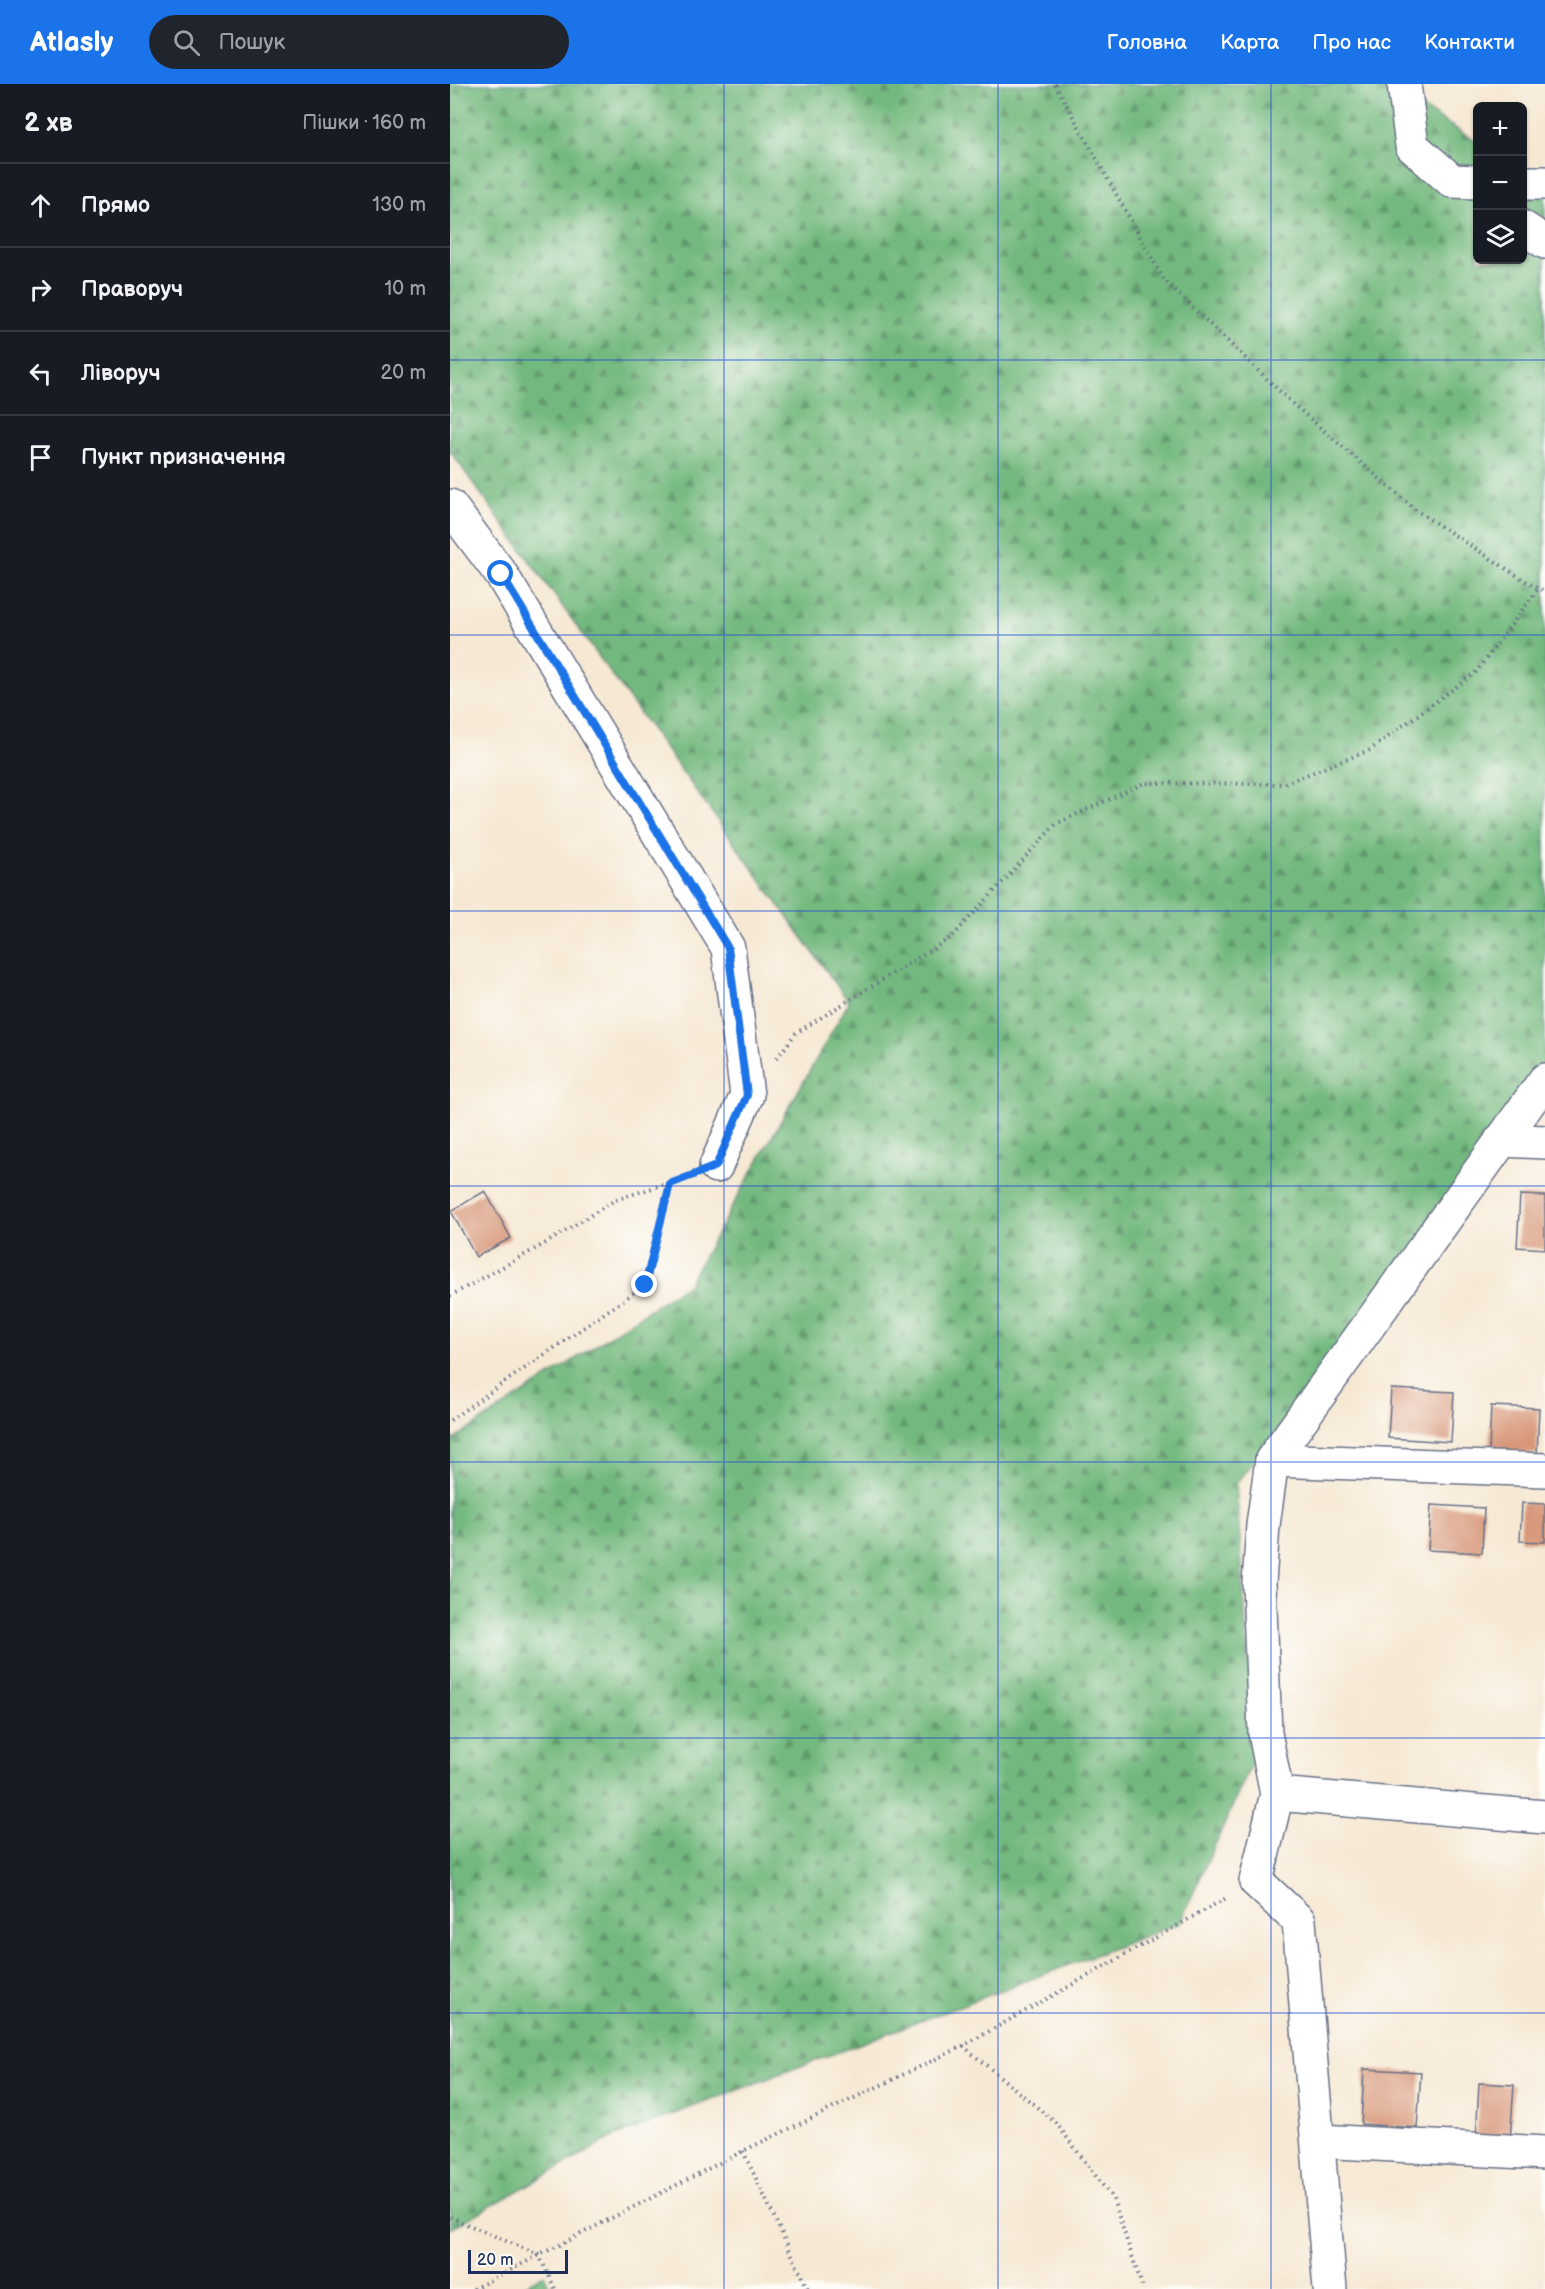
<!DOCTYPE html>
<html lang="uk">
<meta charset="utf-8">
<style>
:root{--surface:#171b24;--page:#20242c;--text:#f1f3f6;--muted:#9ea1a6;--line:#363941;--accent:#1a73e8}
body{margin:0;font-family:"Balsamiq Sans",sans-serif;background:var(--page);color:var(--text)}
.controls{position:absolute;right:18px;top:18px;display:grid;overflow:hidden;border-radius:9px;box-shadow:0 2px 4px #0004}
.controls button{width:54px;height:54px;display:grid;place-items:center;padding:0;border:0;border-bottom:2px solid var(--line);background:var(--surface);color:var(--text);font:30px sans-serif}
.scale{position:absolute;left:18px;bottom:15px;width:100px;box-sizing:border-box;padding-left:6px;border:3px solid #1b2f5e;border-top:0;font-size:16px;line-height:21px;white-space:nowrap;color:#1b2f5e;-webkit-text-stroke:4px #fdfcf7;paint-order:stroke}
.stop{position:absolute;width:18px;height:18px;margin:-14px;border:4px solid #1a73e8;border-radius:50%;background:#fff}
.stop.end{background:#1a73e8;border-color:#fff;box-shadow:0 2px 6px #0008}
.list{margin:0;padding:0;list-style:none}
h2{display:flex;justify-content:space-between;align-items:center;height:78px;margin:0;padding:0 24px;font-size:26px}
h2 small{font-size:20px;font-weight:400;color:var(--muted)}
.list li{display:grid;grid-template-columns:39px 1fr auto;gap:18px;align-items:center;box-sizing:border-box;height:84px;padding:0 24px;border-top:2px solid var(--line)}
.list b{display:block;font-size:22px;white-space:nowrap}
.list em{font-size:20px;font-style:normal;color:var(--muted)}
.icon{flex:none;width:33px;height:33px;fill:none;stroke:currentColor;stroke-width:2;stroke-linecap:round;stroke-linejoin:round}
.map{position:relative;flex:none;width:1095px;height:2205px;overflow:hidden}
header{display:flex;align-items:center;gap:36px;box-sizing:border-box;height:84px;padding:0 30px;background:var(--accent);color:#fff}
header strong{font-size:28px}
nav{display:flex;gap:33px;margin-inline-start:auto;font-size:21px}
.search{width:420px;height:54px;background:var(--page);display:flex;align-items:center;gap:15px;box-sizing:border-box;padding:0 21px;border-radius:33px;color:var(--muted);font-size:22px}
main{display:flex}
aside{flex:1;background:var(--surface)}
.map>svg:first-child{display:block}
.forest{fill:url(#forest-firs);stroke:#47746e;stroke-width:1.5}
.building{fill:#d89779}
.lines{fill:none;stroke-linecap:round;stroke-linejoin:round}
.minor-casing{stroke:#687087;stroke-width:36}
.path{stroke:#687087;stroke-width:4;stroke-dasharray:1.5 4.5;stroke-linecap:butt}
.minor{stroke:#fff;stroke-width:33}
.route{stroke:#1a73e8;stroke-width:8}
.grid{fill:none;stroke:#1d4ed8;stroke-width:1.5;stroke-opacity:0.55}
</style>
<header>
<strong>Atlasly</strong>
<div class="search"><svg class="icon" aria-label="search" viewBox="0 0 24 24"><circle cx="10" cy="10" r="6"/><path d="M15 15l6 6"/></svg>Пошук</div>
<nav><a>Головна</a><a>Карта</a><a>Про нас</a><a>Контакти</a></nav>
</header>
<main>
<aside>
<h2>2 хв<small>Пішки · 160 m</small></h2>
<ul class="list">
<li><svg class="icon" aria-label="ahead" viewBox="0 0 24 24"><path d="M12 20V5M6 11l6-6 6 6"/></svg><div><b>Прямо</b></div><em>130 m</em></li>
<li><svg class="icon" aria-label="right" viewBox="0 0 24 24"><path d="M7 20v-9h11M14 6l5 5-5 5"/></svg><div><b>Праворуч</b></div><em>10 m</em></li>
<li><svg class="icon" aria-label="left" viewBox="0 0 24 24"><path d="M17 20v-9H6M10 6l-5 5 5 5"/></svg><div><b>Ліворуч</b></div><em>20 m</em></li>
<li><svg class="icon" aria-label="arrive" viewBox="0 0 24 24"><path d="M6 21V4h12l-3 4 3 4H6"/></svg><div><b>Пункт призначення</b></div></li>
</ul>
</aside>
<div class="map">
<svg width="1095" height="2205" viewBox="0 0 1095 2205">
<defs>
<pattern id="forest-firs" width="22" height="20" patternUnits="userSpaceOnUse" patternTransform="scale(1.5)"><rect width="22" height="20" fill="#73b97f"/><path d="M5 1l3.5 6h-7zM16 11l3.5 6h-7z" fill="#5e976b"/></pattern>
</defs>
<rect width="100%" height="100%" fill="#fdfcf7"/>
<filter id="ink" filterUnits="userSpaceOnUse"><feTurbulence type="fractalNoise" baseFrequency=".0167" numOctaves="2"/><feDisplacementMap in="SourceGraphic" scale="12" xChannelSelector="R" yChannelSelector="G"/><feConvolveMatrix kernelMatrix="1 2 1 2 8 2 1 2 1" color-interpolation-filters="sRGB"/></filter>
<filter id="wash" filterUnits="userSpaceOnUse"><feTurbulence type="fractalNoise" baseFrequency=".008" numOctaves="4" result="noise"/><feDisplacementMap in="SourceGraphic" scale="24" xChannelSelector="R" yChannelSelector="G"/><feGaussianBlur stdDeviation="1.35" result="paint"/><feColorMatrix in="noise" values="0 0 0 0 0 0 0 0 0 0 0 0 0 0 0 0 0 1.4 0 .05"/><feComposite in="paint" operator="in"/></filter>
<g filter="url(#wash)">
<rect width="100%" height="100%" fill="#f6e8d3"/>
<g class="forest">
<path d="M0 0H934L1027 58 1028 176H1072L1073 86 1095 100V1012L786 1399 805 1672 730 1839 163 2053 0 2145V1358L238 1200 399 918 0 367Z"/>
<path d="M94 2190 100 2205H68Z"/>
</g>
<g id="blocks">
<g class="building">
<path d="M35 1107 61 1154 26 1173 1 1127Z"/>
<path d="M1070 1111 1095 1112V1165L1067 1163Z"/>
<path d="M941 1305 1004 1308 1001 1358 938 1354Z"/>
<path d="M1041 1322 1089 1324 1087 1370 1039 1367Z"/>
<path d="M1072 1419 1095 1420V1458L1070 1457Z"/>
<path d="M981 1421 1034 1424 1032 1469 978 1466Z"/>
<path d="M914 1985 971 1988 967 2044 911 2040Z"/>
<path d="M1029 1999 1064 2001 1060 2057 1026 2055Z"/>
</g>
</g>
</g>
<g filter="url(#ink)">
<use href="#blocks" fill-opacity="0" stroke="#687087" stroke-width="1.5"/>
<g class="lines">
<defs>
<g id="minor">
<path d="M954 0 962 62 1002 97 1028 98"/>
<path d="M1072 99H1095"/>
<path d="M1072 143 1095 158"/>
<path d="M0 422 51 490 278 864 297 1011 266 1082"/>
<path d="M1051 1056 1095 1058"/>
<path d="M822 1376 1095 1386"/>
<path d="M827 1710 1095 1733"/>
<path d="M869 2057 1095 2069"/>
<path d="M880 2205 849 1837 806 1797 827 1710 815 1649 809 1499 813 1441 822 1376 1095 996"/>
</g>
</defs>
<use href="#minor" class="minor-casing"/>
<g class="path">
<path d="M605 0 714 196 843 320 967 427 1088 505 1095 506"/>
<path d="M327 974 346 949 502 853 606 740 694 699 833 700 920 666 1026 588 1088 505"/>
<path d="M0 1212 96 1159 165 1116 237 1093"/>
<path d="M0 1336 195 1201 220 1100"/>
<path d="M513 1962 606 2039 663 2115 693 2205"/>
<path d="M293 2067 358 2205"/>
<path d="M0 2133 89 2171 105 2205"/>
<path d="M23 2205 293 2067 513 1962 778 1813"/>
</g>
<use href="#minor" class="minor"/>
</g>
</g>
<g class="lines" filter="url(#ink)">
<path class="route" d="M51 490 278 864 297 1011 266 1082 220 1100 195 1201"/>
</g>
<path class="grid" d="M274 0V2205M548 0V2205M821 0V2205M0 276H1095M0 551H1095M0 827H1095M0 1102H1095M0 1378H1095M0 1654H1095M0 1929H1095"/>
</svg>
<div class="controls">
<button>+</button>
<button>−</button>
<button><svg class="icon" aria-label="layers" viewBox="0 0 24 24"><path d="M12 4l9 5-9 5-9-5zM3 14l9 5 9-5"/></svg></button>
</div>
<div class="scale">20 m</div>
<div class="stop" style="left:51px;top:490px"></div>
<div class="stop end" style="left:195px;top:1201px"></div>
</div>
</main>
